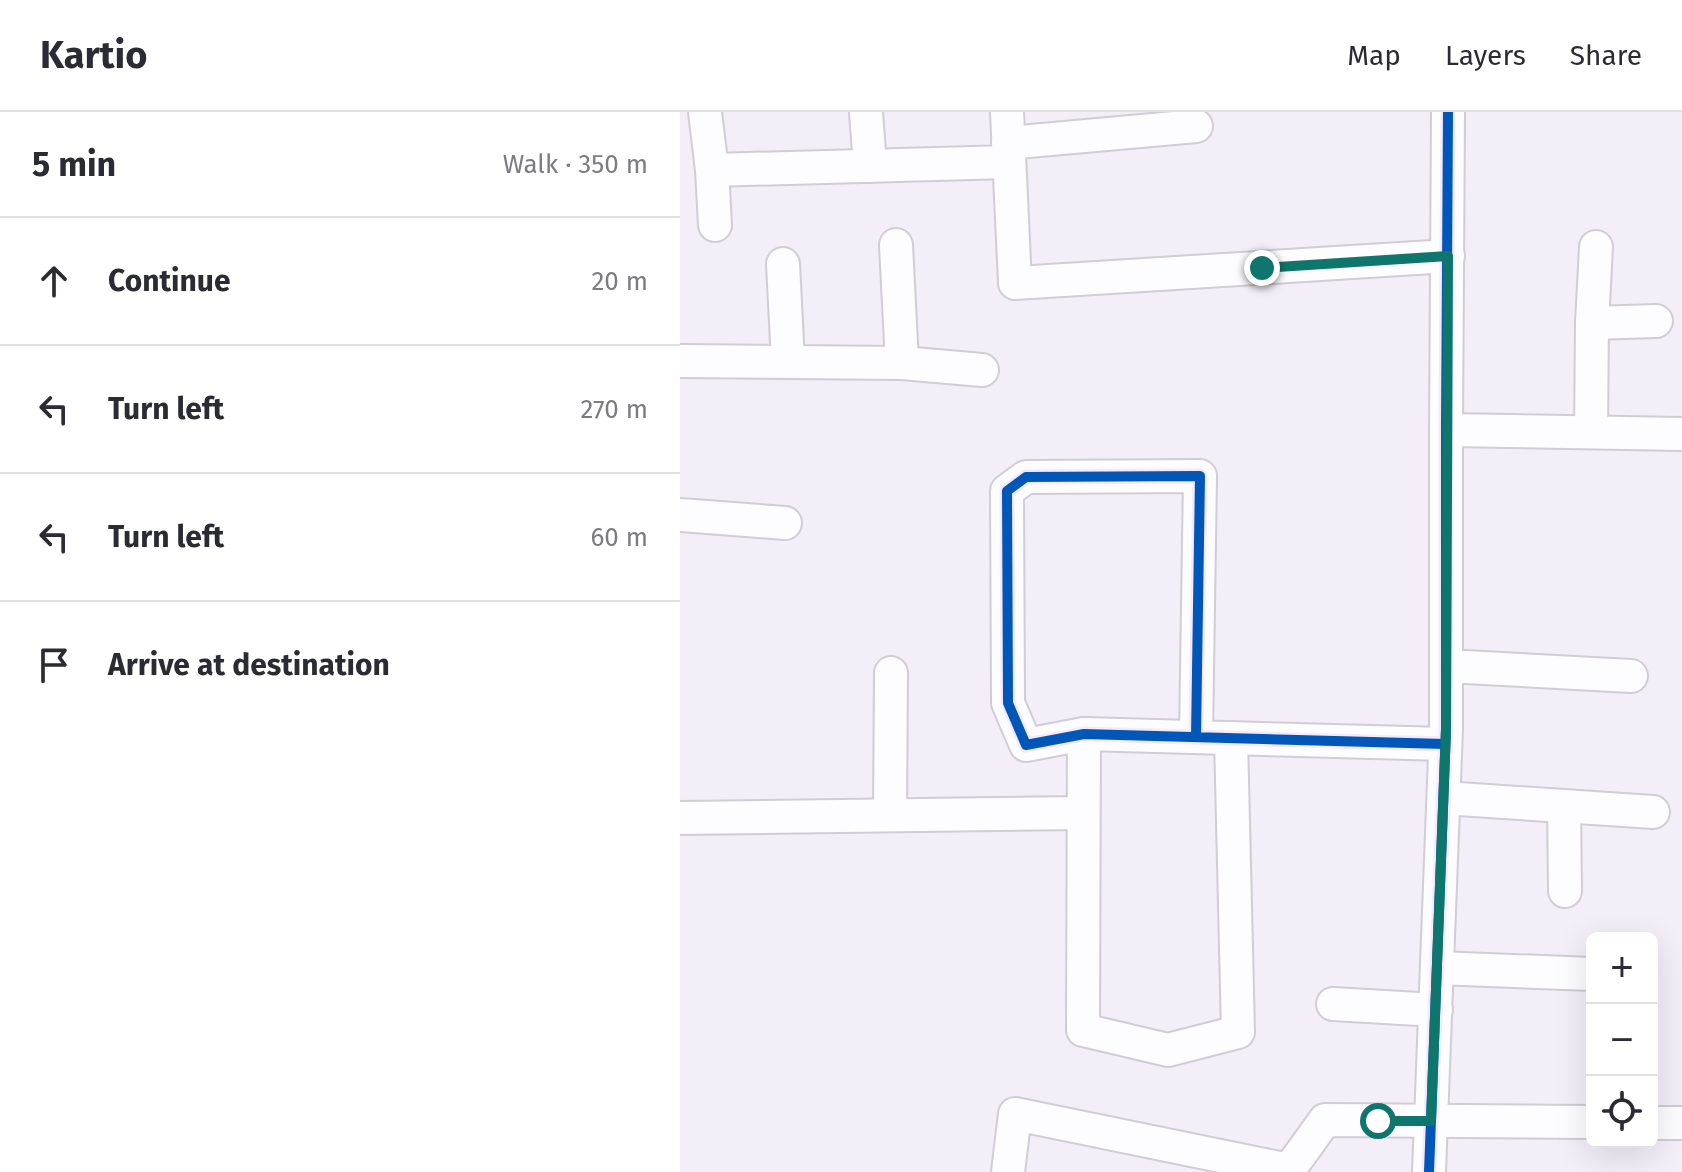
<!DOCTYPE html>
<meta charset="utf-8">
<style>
:root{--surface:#fff;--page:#f2f2f3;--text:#2b2b33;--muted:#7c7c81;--line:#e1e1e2}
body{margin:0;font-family:"Fira Sans",sans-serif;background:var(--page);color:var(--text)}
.controls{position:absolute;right:24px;bottom:24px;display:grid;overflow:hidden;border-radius:12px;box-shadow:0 8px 32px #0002}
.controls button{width:72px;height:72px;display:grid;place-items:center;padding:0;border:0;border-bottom:2px solid var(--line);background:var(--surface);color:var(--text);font:40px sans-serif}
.stop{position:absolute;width:24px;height:24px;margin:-18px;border:6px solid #0f766e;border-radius:50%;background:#fff}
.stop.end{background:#0f766e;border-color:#fff;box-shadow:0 2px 8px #0008}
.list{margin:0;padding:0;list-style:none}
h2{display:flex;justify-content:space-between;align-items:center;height:104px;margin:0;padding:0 32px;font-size:34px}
h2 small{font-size:26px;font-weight:400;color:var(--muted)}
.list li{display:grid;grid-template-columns:52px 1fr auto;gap:24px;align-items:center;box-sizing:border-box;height:128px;padding:0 32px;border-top:2px solid var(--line)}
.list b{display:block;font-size:30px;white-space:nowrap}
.list em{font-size:26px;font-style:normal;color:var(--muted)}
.icon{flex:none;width:44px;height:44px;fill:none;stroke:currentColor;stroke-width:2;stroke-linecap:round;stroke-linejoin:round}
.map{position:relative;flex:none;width:1002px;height:1060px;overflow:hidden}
header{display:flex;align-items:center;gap:48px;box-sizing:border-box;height:112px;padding:0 40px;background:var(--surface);border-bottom:2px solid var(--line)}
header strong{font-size:38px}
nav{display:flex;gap:44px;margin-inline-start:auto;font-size:28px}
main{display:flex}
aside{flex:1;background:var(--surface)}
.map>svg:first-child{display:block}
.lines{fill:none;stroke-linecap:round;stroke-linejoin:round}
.minor-casing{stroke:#d2ccd6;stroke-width:36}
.minor{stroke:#fdfcfe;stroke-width:32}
.cycleway-casing{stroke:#f5eafc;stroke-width:15}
.cycleway{stroke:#0057b8;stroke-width:10}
.route{stroke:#0f766e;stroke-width:10}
</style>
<header>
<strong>Kartio</strong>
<nav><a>Map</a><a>Layers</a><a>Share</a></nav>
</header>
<main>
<aside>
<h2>5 min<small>Walk · 350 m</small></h2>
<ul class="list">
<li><svg class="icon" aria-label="ahead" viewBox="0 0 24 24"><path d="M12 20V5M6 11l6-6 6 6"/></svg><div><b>Continue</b></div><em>20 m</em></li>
<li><svg class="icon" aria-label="left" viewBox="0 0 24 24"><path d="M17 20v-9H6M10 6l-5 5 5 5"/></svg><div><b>Turn left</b></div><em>270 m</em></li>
<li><svg class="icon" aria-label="left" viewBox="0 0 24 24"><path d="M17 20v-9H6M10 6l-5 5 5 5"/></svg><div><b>Turn left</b></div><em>60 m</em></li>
<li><svg class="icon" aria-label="arrive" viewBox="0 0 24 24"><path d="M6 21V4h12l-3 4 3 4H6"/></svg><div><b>Arrive at destination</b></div></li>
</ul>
</aside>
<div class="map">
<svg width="1002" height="1060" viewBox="0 0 1002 1060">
<rect width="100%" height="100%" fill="#f4eef8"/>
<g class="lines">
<defs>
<g id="minor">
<path d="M25 0 32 58 329 50"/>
<path d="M186 0 190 54"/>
<path d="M327 0 335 171 768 144"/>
<path d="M328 31 516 14"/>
<path d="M32 58 35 113"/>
<path d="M216 133 222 251"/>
<path d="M103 152 108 250"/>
<path d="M912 211 976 209"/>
<path d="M0 249 222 251 302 258"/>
<path d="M766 318 1002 322"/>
<path d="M911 320 912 211 916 135"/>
<path d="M0 403 105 411"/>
<path d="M766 554 951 564"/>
<path d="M404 622 403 918 488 938 558 920 551 626"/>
<path d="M516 625 520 364 346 365 327 379 328 591 346 633 404 622 765 632"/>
<path d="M764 686 973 700"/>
<path d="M884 694 885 779"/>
<path d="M210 703 211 561"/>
<path d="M0 706 403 701"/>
<path d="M757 856 912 862"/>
<path d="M653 892 756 898"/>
<path d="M972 1011H1002"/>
<path d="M328 1060 335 1002 609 1058 645 1008 912 1010"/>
<path d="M749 1060 766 617V318L768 0"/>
</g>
</defs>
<use href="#minor" class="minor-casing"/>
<use href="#minor" class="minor"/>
<defs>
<g id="cycleway">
<path d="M516 625 520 364 346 365 327 379 328 591 346 633 404 622 765 632"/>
<path d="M749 1060 766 617V318L768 0"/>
</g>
</defs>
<use href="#cycleway" class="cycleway-casing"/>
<use href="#cycleway" class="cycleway"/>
</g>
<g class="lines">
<path class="route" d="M582 156 768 144 766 617 751 1009H698"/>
</g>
</svg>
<div class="controls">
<button>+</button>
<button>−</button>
<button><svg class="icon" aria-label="locate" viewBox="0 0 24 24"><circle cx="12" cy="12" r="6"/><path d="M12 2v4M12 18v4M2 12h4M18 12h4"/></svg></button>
</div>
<div class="stop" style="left:698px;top:1009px"></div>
<div class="stop end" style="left:582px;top:156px"></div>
</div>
</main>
